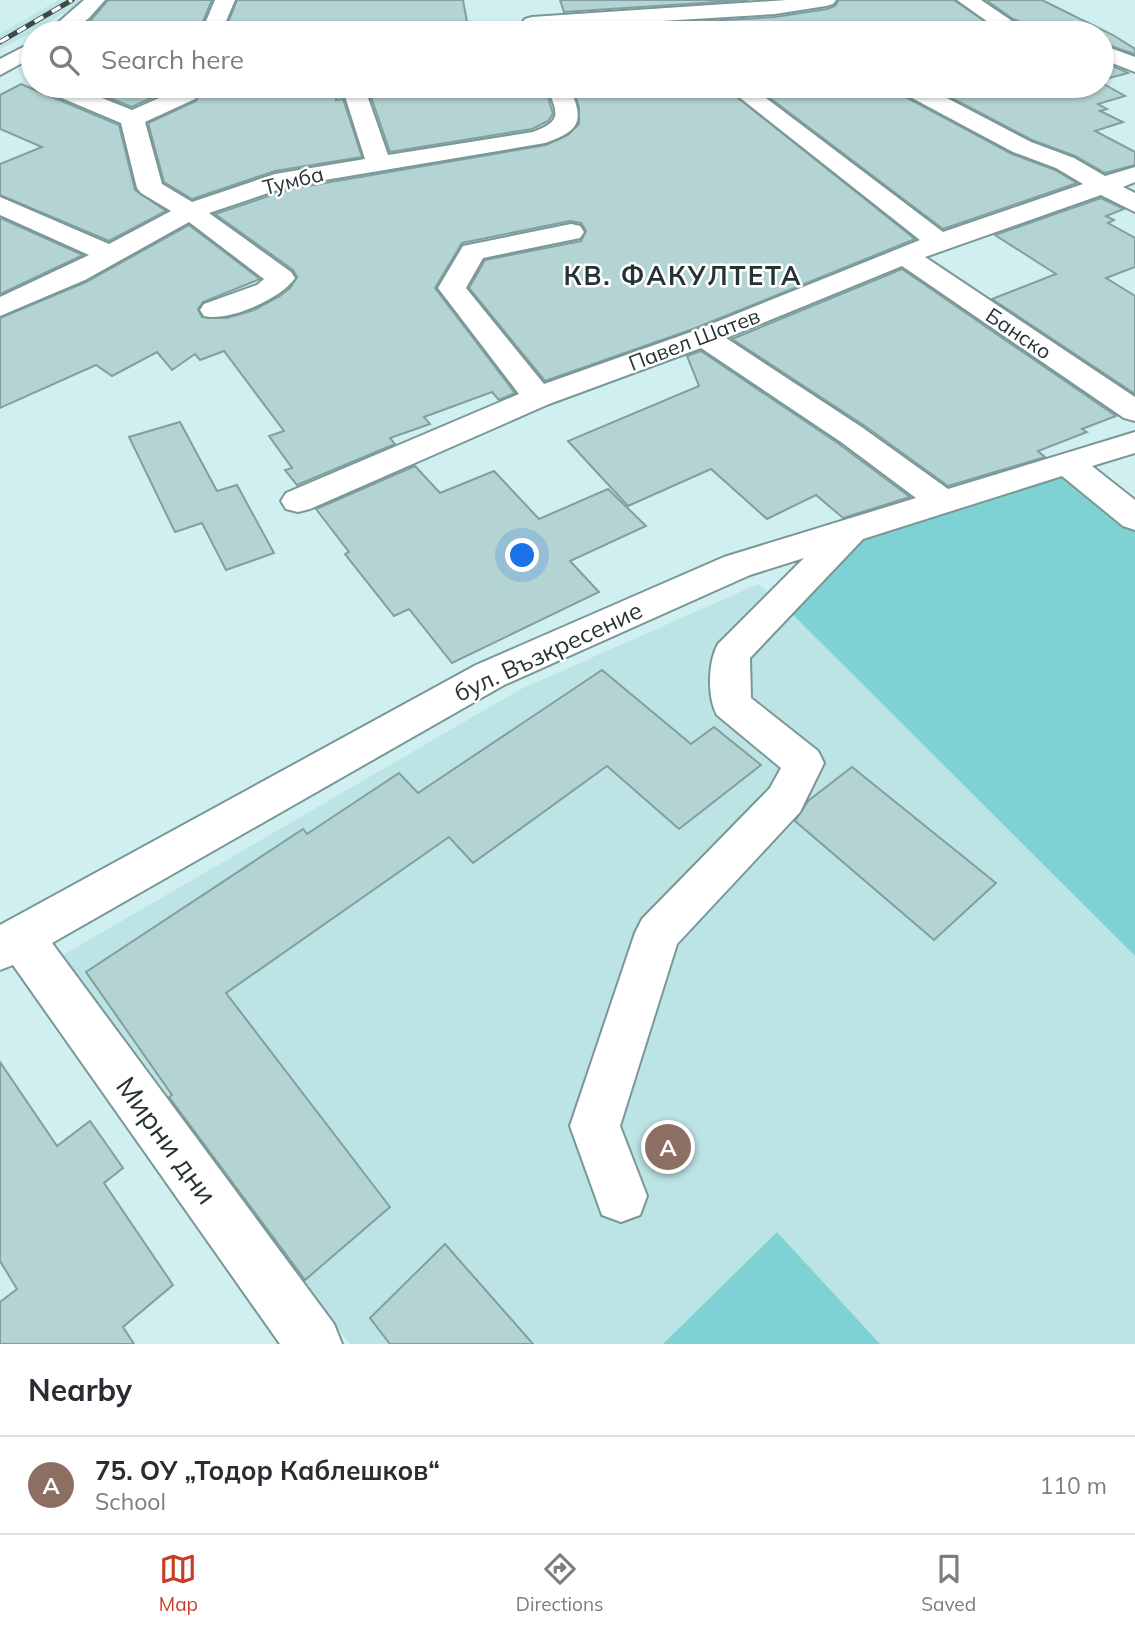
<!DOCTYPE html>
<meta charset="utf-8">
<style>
:root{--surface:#fff;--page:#f2f2f3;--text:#2b2b33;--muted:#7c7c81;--line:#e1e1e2;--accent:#c83d26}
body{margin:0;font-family:Mulish,sans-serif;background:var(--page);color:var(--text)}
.you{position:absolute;left:523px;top:556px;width:24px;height:24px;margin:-18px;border:5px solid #fff;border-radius:50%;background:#1a73e8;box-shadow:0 0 0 10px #1a73e833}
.badge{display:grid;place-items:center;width:46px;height:46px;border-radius:50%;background:var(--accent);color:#fff;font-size:23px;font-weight:700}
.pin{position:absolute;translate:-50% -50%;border:4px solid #fff;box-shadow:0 2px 7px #0006}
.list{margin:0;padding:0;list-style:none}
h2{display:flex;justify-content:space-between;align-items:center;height:91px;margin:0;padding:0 28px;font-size:30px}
h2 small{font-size:23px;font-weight:400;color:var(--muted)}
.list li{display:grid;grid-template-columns:46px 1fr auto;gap:21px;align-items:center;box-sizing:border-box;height:98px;padding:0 28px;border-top:2px solid var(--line)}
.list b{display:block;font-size:26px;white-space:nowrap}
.list p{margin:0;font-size:23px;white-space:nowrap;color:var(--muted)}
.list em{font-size:23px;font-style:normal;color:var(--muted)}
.icon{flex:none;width:38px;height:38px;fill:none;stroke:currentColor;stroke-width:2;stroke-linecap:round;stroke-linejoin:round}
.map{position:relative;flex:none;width:1135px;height:1344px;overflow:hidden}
.search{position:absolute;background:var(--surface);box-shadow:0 2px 5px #0004;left:21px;right:21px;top:21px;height:77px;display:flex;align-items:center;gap:18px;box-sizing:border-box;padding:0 24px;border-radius:38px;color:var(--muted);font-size:26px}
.sheet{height:189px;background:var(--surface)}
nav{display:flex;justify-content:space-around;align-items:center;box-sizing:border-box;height:98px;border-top:2px solid var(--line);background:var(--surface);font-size:19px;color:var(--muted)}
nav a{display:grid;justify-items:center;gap:4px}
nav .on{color:var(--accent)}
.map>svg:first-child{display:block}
.built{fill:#bce4e5}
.green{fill:#7ed2d4}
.building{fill:#b4d3d3;stroke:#819f9f;stroke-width:2}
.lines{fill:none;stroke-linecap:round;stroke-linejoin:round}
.minor-casing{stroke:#7a9798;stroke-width:4}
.minor{fill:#fff;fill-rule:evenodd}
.rail-casing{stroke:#3b494a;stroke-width:5}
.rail{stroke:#fff;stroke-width:3.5;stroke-dasharray:10;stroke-linecap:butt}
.labels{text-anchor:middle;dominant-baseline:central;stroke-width:5;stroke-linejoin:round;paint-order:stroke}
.far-street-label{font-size:21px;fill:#263233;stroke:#fff}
.street-label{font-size:24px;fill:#263233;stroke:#fff}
.far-district-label{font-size:26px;font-weight:bold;letter-spacing:2px;fill:#263233;stroke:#fff}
.near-street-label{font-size:28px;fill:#263233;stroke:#fff}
</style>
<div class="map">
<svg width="1135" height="1344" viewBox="0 0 1135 1344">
<rect width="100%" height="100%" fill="#d0eff0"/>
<g class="built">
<path d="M59 0H84L35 31 0 49V34Z"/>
<path d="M758 584 785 607 1135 956V1344H350L58 958 519 690Z"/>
</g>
<g class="green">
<path d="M1068 464 1135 518V956L785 607 850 531Z"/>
<path d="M777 1232 880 1344H663Z"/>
</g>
<g class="building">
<path d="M108 0H212L198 33H73L91 20Z"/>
<path d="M237 0H463L469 33H224Z"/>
<path d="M560 0H748L564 12Z"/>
<path d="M839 0H954L1002 33H569L568 29 775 17 827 9 835 6Z"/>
<path d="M986 0H1042L1113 35 1135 49V54L1102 43V33H1040L1034 27 1013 19Z"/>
<path d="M1102 62 1122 70 1128 73 1102 80Z"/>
<path d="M1102 83 1125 96 1098 104 1107 109 1100 111 1123 122 1095 131 1135 152V165L1105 173 1075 156 1032 140 929 86H1102Z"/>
<path d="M21 84 119 125 135 190 166 211 109 241 0 195V164L42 147 0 129V95Z"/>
<path d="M110 86H176L132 107 94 92Z"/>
<path d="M204 86H335L336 100 343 99 362 157 275 171 192 199 164 182 148 123 196 101Z"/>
<path d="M412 86H545L553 114 548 121 532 129 390 152 371 97 413 90Z"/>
<path d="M572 86H723L915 239 693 329 545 381 469 288 485 260 581 241 586 231 581 223 570 221 462 243 435 288 515 393 499 400 492 392 424 417 430 424 390 438 395 444 297 485 285 470 292 468 269 436 284 431 224 351 200 360 195 354 172 370 157 352 112 376 96 365 0 408V318L86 282 189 225 260 279 203 302 198 309 202 317 227 318 254 310 280 296 290 288 297 277 293 270 215 214 290 189 546 145 568 135 579 124V107Z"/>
<path d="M754 86H893L898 93 1012 154 1055 170 1077 183 943 229Z"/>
<path d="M1101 198 1124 209 1106 216 1114 220 1108 223 1135 238V267L1106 278 1135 296V394L992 299 1056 274 995 235Z"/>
<path d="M0 218 83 255 0 294Z"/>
<path d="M902 269 1116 416 1082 429 1087 432 1038 451 1045 457 948 486 865 426 732 339Z"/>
<path d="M701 351 839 444 910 497 843 518 816 495 767 519 711 469 628 506 568 441 699 386 687 356Z"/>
<path d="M180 422 217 491 237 485 274 553 226 570 202 523 175 532 129 437Z"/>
<path d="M415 466 440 493 494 471 539 519 608 489 646 526 570 561 599 592 452 663 409 609 394 616 345 554 349 552 316 509Z"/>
<path d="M602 670 691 744 714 727 761 765 679 829 607 766 473 863 449 837 226 993 390 1207 305 1280 169 1097 172 1095 86 972 303 829 307 834 399 773 418 793Z"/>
<path d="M852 767 996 883 934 940 795 821 808 801Z"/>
<path d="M0 1062 57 1146 90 1121 123 1168 104 1183 173 1285 123 1327 134 1344H0V1302L17 1289 0 1261Z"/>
<path d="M445 1244 533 1344H390L370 1318Z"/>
</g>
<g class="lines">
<defs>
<g id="minor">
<path d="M84 0H105L89 18 69 33H46Z"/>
<path d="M215 0H235L221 33H201Z"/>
<path d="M787 0H836L833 4 826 6 775 14 532 29 525 27 522 23 525 19 532 17Z"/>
<path d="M957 0H981L1012 21 1033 29 1037 33H1008L998 29Z"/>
<path d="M33 42V57L0 75V59Z"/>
<path d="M1102 45 1135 57V72L1102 59Z"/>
<path d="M42 86H72L132 110 177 90 179 86H201L195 99 145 122 162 184 192 202 275 174 365 159 343 90 346 86H394L391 91 367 95 388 155 533 132C565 120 556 112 547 86H569C584 120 582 130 545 143L289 186 209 213 291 272 295 278C281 299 228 322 204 316L200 310 204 304 257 285 264 279 189 222 85 280 0 316V297L89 255 0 215V197L109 244 171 211 141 193 137 188 121 123 45 91Z"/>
<path d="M725 86H750L943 232 1083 184 1056 168 1013 152 899 91 896 86H924L1031 142 1074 158 1105 176 1135 167V182L1123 187 1135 193V212L1101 195 925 257 1135 397V421L1124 418 902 266 726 338 863 428 948 489 1135 432V453L1092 466 1135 500V530L1123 526 1062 476 863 539 750 658 751 698 818 751 824 763 800 812 677 944 620 1126 647 1196 640 1215 621 1222 602 1215 570 1126 635 933 642 919 770 788 781 768 717 715C707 697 708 662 718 644L804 558 750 575 504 685 52 943 334 1324 342 1344H280L13 965 0 970V925L476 665 724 557 916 498 841 442 701 348 549 404 310 509 298 512 286 509 281 501 286 493 519 394 438 288 463 246 571 224 580 226 584 232 580 238 483 258 466 288 544 384 694 331 920 240Z"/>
</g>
</defs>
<use href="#minor" class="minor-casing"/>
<use href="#minor" class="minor"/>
<defs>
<path id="rail" d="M0 42 72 0"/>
</defs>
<use href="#rail" class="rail-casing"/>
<use href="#rail" class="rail"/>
</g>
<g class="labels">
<g class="far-street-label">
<text transform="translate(293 180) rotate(-14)">Тумба</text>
<text transform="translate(1019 333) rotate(34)">Банско</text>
<text transform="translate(694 339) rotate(-21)">Павел Шатев</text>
</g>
<g class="street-label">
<text transform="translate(548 651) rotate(-25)">бул. Възкресение</text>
</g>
<g class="far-district-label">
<text x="683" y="275">КВ. ФАКУЛТЕТА</text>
</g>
<g class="near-street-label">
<text transform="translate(167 1140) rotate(54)">Мирни дни</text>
</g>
</g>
</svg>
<div class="you"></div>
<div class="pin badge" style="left:668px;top:1147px;background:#8d6e63">A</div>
<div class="search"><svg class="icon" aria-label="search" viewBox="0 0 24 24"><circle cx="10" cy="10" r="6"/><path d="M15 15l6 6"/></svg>Search here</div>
</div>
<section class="sheet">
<h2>Nearby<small></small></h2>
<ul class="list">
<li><span class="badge" style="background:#8d6e63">A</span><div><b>75. ОУ „Тодор Каблешков“</b><p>School</p></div><em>110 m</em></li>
</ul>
</section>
<nav>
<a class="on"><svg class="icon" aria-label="map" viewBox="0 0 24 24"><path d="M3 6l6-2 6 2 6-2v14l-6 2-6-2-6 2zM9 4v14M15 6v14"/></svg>Map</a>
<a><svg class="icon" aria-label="directions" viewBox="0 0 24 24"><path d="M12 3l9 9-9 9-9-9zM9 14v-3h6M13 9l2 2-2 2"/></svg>Directions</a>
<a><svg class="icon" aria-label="saved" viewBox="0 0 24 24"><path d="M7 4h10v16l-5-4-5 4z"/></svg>Saved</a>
</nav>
